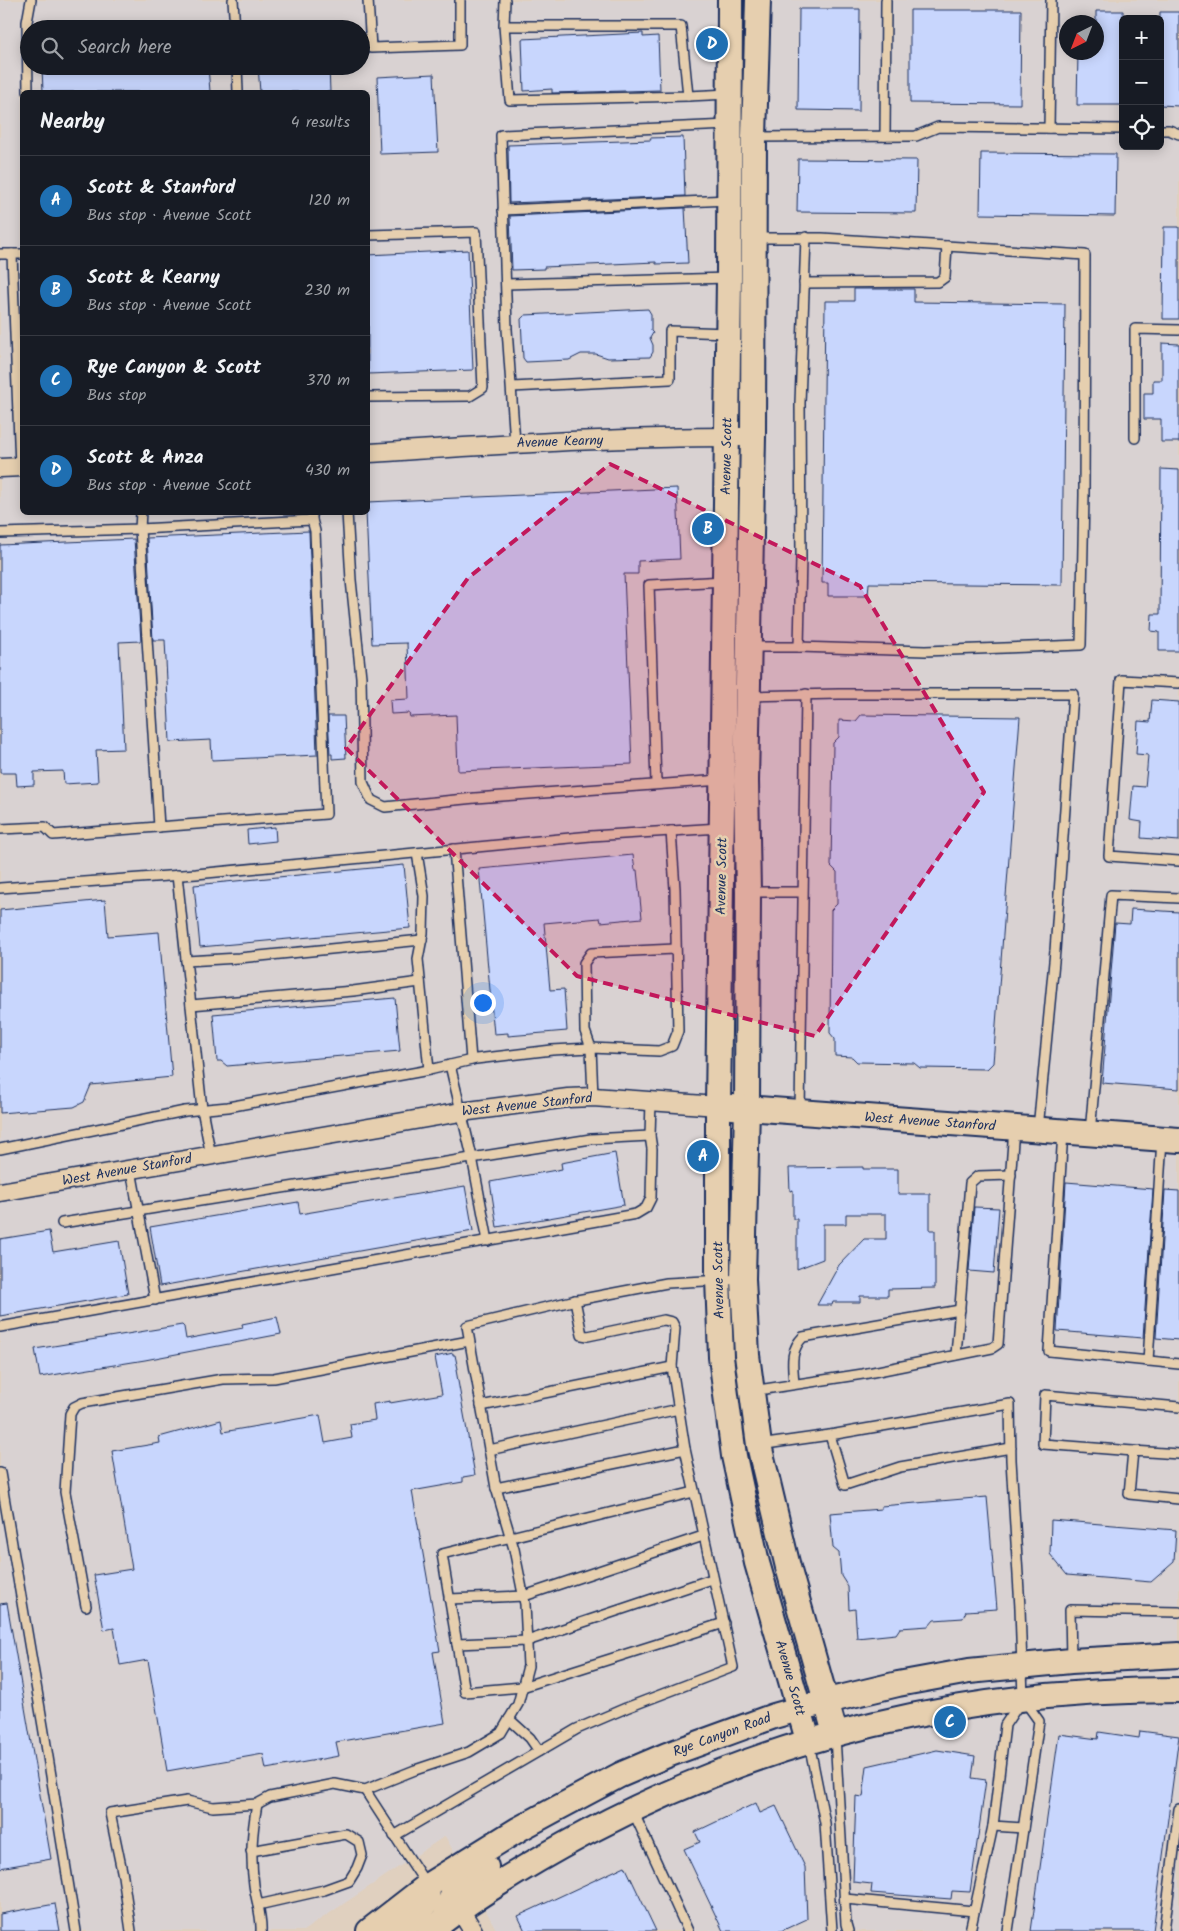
<!DOCTYPE html>
<meta charset="utf-8">
<style>
:root{--surface:#171b24;--page:#242831;--text:#f1f3f6;--muted:#9ea1a6;--line:#363941;--accent:#1f6fb2}
body{margin:0;font-family:Kalam,sans-serif;background:var(--page);color:var(--text)}
.controls{position:absolute;right:15px;top:15px;display:grid;overflow:hidden;border-radius:8px;box-shadow:0 2px 12px #0003}
.controls button{width:45px;height:45px;display:grid;place-items:center;padding:0;border:0;border-bottom:1px solid var(--line);background:var(--surface);color:var(--text);font:25px sans-serif}
.compass{position:absolute;left:1059px;top:15px;width:45px;height:45px;border-radius:50%;background:var(--surface);box-shadow:0 2px 12px #0003;rotate:222deg}
.you{position:absolute;left:482px;top:1002px;width:18px;height:18px;margin:-12px;border:4px solid #fff;border-radius:50%;background:#1a73e8;box-shadow:0 0 0 8px #1a73e833}
.badge{display:grid;place-items:center;width:32px;height:32px;border-radius:50%;background:var(--accent);color:#fff;font-size:16px;font-weight:700}
.pin{position:absolute;translate:-50% -50%;border:2px solid #fff;box-shadow:0 1px 5px #0006}
.list{margin:0;padding:0;list-style:none}
h2{display:flex;justify-content:space-between;align-items:center;height:65px;margin:0;padding:0 20px;font-size:21px}
h2 small{font-size:16px;font-weight:400;color:var(--muted)}
.list li{display:grid;grid-template-columns:32px 1fr auto;gap:15px;align-items:center;box-sizing:border-box;height:90px;padding:0 20px;border-top:1px solid var(--line)}
.list b{display:block;font-size:19px;white-space:nowrap}
.list p{margin:0;font-size:16px;white-space:nowrap;color:var(--muted)}
.list em{font-size:16px;font-style:normal;color:var(--muted)}
.icon{flex:none;width:28px;height:28px;fill:none;stroke:currentColor;stroke-width:2;stroke-linecap:round;stroke-linejoin:round}
.map{position:relative;flex:none;width:1179px;height:1931px;overflow:hidden}
.search{position:absolute;background:var(--surface);box-shadow:0 2px 12px #0003;left:20px;top:20px;width:350px;height:55px;display:flex;align-items:center;gap:12px;box-sizing:border-box;padding:0 18px;border-radius:28px;color:var(--muted);font-size:19px}
.panel{position:absolute;background:var(--surface);box-shadow:0 2px 12px #0003;left:20px;top:90px;width:350px;height:425px;border-radius:8px}
.map>svg:first-child{display:block}
.built{fill:#d9d2d2;fill-rule:evenodd}
.building{fill:#c8d6fd;stroke:#1b2f5e}
.lines{fill:none;stroke-linecap:round;stroke-linejoin:round}
.lane-casing{stroke:#1b2f5e;stroke-width:12}
.street-casing{stroke:#1b2f5e;stroke-width:21}
.secondary-casing{stroke:#1b2f5e;stroke-width:28}
.lane{stroke:#e6cfaf;stroke-width:9}
.street{stroke:#e6cfaf;stroke-width:18}
.secondary{stroke:#e6cfaf;stroke-width:24}
.marked{fill:#c2185b;fill-opacity:0.2;stroke:#c2185b;stroke-width:4;stroke-dasharray:10 6;stroke-linejoin:round}
.labels{text-anchor:middle;dominant-baseline:central;stroke-width:5;stroke-linejoin:round;paint-order:stroke}
.street-label{font-size:14px;fill:#1b2f5e;stroke:#e6cfaf}
</style>
<div class="map">
<svg width="1179" height="1931" viewBox="0 0 1179 1931">
<rect width="100%" height="100%" fill="#e0d0bf"/>
<filter id="ink" filterUnits="userSpaceOnUse"><feTurbulence type="fractalNoise" baseFrequency=".02" numOctaves="2"/><feDisplacementMap in="SourceGraphic" scale="10" xChannelSelector="R" yChannelSelector="G"/><feConvolveMatrix kernelMatrix="1 2 1 2 8 2 1 2 1" color-interpolation-filters="sRGB"/></filter>
<g filter="url(#ink)">
<path class="built" d="M0 0H1179V1931H497L445 1836 303 1931H0ZM1123 19H1160V146H1123ZM1066 22H1096V52H1066ZM29 29H361V66H29ZM22 92H368V512H22Z"/>
<g class="building">
<path d="M799 9H860L859 111 798 110Z"/>
<path d="M910 10H1021L1020 104 910 103Z"/>
<path d="M1096 11H1123V105H1077L1078 52H1096Z"/>
<path d="M1160 12H1179V106L1160 105Z"/>
<path d="M643 33V37L658 36 660 90 552 93V89L524 91 522 39Z"/>
<path d="M42 66H208L210 92H43Z"/>
<path d="M258 66H329L330 92H260Z"/>
<path d="M434 74 438 152 380 154 377 77Z"/>
<path d="M683 137 685 196 509 203 508 145 651 140 650 138Z"/>
<path d="M981 153 1116 154 1115 216 980 214Z"/>
<path d="M798 159 917 160 916 213 797 212Z"/>
<path d="M685 208 688 263 656 264V262L544 267V269L512 270 510 216Z"/>
<path d="M1164 227H1179V319H1163Z"/>
<path d="M468 250 473 370 368 374V255Z"/>
<path d="M854 289H914V302L1065 304 1062 585 869 583 868 596H828V583H822L825 301H854Z"/>
<path d="M648 309 651 314V331L653 333 650 338 653 345V352L650 357 608 358 596 354H581L569 360 526 362 523 358 521 319 525 315Z"/>
<path d="M1162 343 1179 344V442H1161V419H1144V393H1153V380H1162Z"/>
<path d="M1161 469 1179 470V651H1159V632L1151 631 1152 614H1160Z"/>
<path d="M677 488 680 559 638 561V574H624L632 764 458 771 456 715 410 717 409 713 391 714 390 700 409 699 407 643 372 644 366 512H368V502Z"/>
<path d="M309 531 317 755 212 760 211 740 170 742 165 640H153L147 538Z"/>
<path d="M134 539 141 641 119 642 124 749 96 750 98 782 64 784 63 771 34 772V785L17 786 16 773H0V545Z"/>
<path d="M1152 700 1179 702V841L1141 838 1142 822 1130 820 1133 786 1145 787 1147 768 1148 755 1136 754 1138 721 1150 722Z"/>
<path d="M861 715 1020 717 993 1063 987 1069 920 1068 914 1063 857 1062 852 1057 835 1056V1039L830 1033 831 910 837 904V872L831 866 833 743 839 737V720L856 721Z"/>
<path d="M328 716H344L346 758 332 759V754H330Z"/>
<path d="M275 827 276 841 248 844 247 830Z"/>
<path d="M633 855 635 870H637L642 918 601 922 600 918 544 923 550 990 564 989 567 1031 508 1036V1033L494 1034 479 869Z"/>
<path d="M404 865 410 928 200 947 194 885Z"/>
<path d="M105 900 108 936 159 932 172 1077 91 1085 84 1102 74 1107 0 1113V910Z"/>
<path d="M1131 909 1179 912V1089L1102 1083 1115 923 1130 924Z"/>
<path d="M395 998 400 1051 227 1066 221 1061H217L213 1014Z"/>
<path d="M615 1153 624 1205 497 1227 490 1182 562 1169 561 1163Z"/>
<path d="M863 1167V1169H898V1194H930V1230H935V1288L888 1289V1296H860V1302H833L832 1305H817L839 1265 864 1239H886V1214H846V1224H823V1259L797 1269V1219H793V1190L790 1191 789 1168Z"/>
<path d="M1066 1182 1153 1189 1143 1338 1057 1331Z"/>
<path d="M465 1186 473 1231 160 1286 150 1227 298 1202 300 1214Z"/>
<path d="M1165 1190 1179 1191V1340L1156 1338Z"/>
<path d="M974 1207 999 1208 994 1273 969 1271Z"/>
<path d="M49 1231 53 1252 119 1241 128 1294 0 1316V1239Z"/>
<path d="M277 1317 281 1334 145 1360 40 1377 35 1349 182 1325 184 1327 186 1339 243 1328 242 1324Z"/>
<path d="M453 1353V1355H455L458 1369 456 1370 475 1475 463 1477V1482L412 1491 440 1651 433 1652 445 1723 336 1742 339 1756 266 1769 263 1754 167 1771 148 1660 120 1665 114 1628 104 1630 94 1575 132 1569 112 1451 160 1443 159 1437 221 1420 223 1432 320 1415 325 1443 352 1438 350 1424 375 1420 373 1404 390 1401V1403L442 1394 435 1357Z"/>
<path d="M987 1497 997 1609 966 1611 963 1618 934 1620 929 1626 900 1628 896 1634 857 1638 855 1609 849 1610 848 1587 841 1576 839 1553 833 1548 830 1513 881 1509V1506Z"/>
<path d="M1051 1520 1176 1530 1174 1562 1151 1582 1067 1575 1050 1554Z"/>
<path d="M7 1603 51 1859 0 1868V1604Z"/>
<path d="M1140 1731 1179 1736 1153 1931H1031L1059 1734 1098 1739 1099 1732 1139 1738Z"/>
<path d="M937 1750 975 1756 972 1778 986 1780 970 1892 952 1891 951 1899 871 1893 872 1884 853 1882 856 1796 863 1797 867 1766Z"/>
<path d="M756 1803 760 1813 776 1806 805 1867 807 1919 781 1931H723L684 1849 700 1842 695 1832Z"/>
<path d="M625 1866 656 1931H525L518 1916Z"/>
<path d="M55 1904 60 1931H0V1914Z"/>
</g>
<g class="lines">
<defs>
<g id="lane">
<path d="M233 0 235 29"/>
<path d="M368 0 371 48 460 45V0"/>
<path d="M504 26H681L688 96 510 100 504 26 505 0"/>
<path d="M237 66 238 92"/>
<path d="M28 92 27 22 31 0"/>
<path d="M688 96 729 94"/>
<path d="M1049 128 1051 0"/>
<path d="M1160 130H1169L1179 134"/>
<path d="M885 136 886 0"/>
<path d="M755 137 916 136 938 127 1123 129"/>
<path d="M503 210 729 200"/>
<path d="M368 235 476 232 483 388 470 396 368 397"/>
<path d="M0 254H22"/>
<path d="M12 254 20 467"/>
<path d="M804 283 938 282 945 277 947 246"/>
<path d="M506 284 729 278"/>
<path d="M512 387 670 379V331L728 333"/>
<path d="M1135 438V329L1179 330"/>
<path d="M515 443 507 329 501 135 729 125"/>
<path d="M141 512 140 529 159 827"/>
<path d="M347 512 351 580 361 677 363 782 371 800 385 807 475 798 721 780"/>
<path d="M0 533 140 529 312 520V512"/>
<path d="M750 647H799L925 651 1081 645 1084 495 1085 255 822 238H756"/>
<path d="M799 647 801 557 800 403 806 237"/>
<path d="M1179 683 1121 680 1109 856 1179 861"/>
<path d="M749 696 839 694H1073L1055 951 1038 1129"/>
<path d="M656 783 649 585 725 581"/>
<path d="M0 829 45 827 53 835 326 814 315 531 312 520"/>
<path d="M454 849 471 1060"/>
<path d="M417 853 424 896 423 933 418 959 429 1070"/>
<path d="M177 875 202 1109 211 1156"/>
<path d="M0 888 196 874 591 836 720 828"/>
<path d="M748 892H802"/>
<path d="M186 961 239 958 422 940"/>
<path d="M191 1005 353 991 420 982"/>
<path d="M450 1065 472 1157 488 1241"/>
<path d="M593 1097 591 1048 585 1031 584 963 591 953 675 949"/>
<path d="M800 1112 806 694"/>
<path d="M1063 1132 1049 1351 1179 1364"/>
<path d="M1090 1133 1111 895 1179 898"/>
<path d="M0 1149 185 1111 228 1107 429 1070 476 1059 552 1050 591 1048 659 1051 672 1046 678 1031 675 889 671 831"/>
<path d="M131 1170 155 1300"/>
<path d="M62 1223 591 1139 650 1136"/>
<path d="M0 1327 636 1214 646 1208 651 1198 652 1149 650 1136 651 1101"/>
<path d="M956 1355 970 1183 978 1176 1011 1175"/>
<path d="M1148 1361 1162 1139"/>
<path d="M794 1384C793 1366 789 1351 803 1337L960 1310"/>
<path d="M752 1391 863 1374 992 1348 998 1344 1014 1128"/>
<path d="M481 1406 672 1367"/>
<path d="M759 1445 830 1435"/>
<path d="M1011 1448 900 1467 845 1485 830 1435 1010 1404 1011 1460 1020 1608 1023 1698 1005 1725 993 1826 1023 1828"/>
<path d="M489 1450 679 1409"/>
<path d="M1133 1451 1043 1444 1045 1395 1179 1407"/>
<path d="M1179 1454 1133 1451 1129 1494 1179 1499"/>
<path d="M0 1473 43 1726 76 1931"/>
<path d="M496 1488 685 1449"/>
<path d="M694 1492 442 1554 465 1692 522 1687 724 1623"/>
<path d="M449 1599 524 1596 703 1536"/>
<path d="M86 1606 65 1492 70 1414 74 1407 82 1403 223 1379 274 1378 469 1341"/>
<path d="M457 1644 527 1641 712 1579"/>
<path d="M1071 1660 1070 1610 1179 1612"/>
<path d="M509 1719 530 1738 539 1751"/>
<path d="M835 1736 846 1924 848 1931"/>
<path d="M809 1743 825 1823 832 1931"/>
<path d="M365 1790 426 1884"/>
<path d="M257 1804C252 1833 250 1856 254 1885 256 1900 262 1916 261 1931"/>
<path d="M633 1811 688 1931"/>
<path d="M394 1836 577 1729 626 1708 733 1667 685 1449 672 1367 675 1328 672 1322 664 1320 588 1336 582 1335 575 1300"/>
<path d="M251 1851 346 1834 359 1842 362 1855 357 1868 349 1881 324 1890 258 1905"/>
<path d="M845 1899 974 1911"/>
<path d="M131 1931 123 1876 110 1813 187 1801 213 1807 257 1804 270 1797 335 1784 365 1790 415 1770 469 1752 501 1733 518 1704 528 1666 525 1604 514 1549 496 1488 467 1326 572 1301 667 1283 743 1279"/>
<path d="M970 1931 993 1826"/>
<path d="M1008 1931 1039 1721 1024 1700"/>
<path d="M1164 1931 1179 1809"/>
</g>
<g id="street">
<path d="M368 453C496 445 625 436 753 437"/>
<path d="M0 468 22 467"/>
<path d="M0 1192 461 1112 568 1098 593 1097 718 1106"/>
<path d="M459 1908 473 1931"/>
</g>
<g id="secondary">
<path d="M730 0 729 278 718 1106V1279L721 1357 734 1456 757 1563 808 1740"/>
<path d="M758 0 754 137 753 437 746 781 748 892 747 1107 743 1279 747 1355 759 1445 788 1567 835 1733"/>
<path d="M732 1107 1179 1140"/>
<path d="M445 1919C452 1886 459 1884 486 1867"/>
<path d="M369 1931 427 1886 519 1829 554 1810 620 1775 667 1755 774 1716 827 1701 898 1684 969 1671 1071 1661 1179 1655"/>
<path d="M400 1931C415 1919 431 1907 427 1886"/>
<path d="M430 1931C479 1893 532 1862 586 1833 773 1734 968 1690 1179 1690"/>
</g>
</defs>
<use href="#lane" class="lane-casing"/>
<use href="#street" class="street-casing"/>
<use href="#secondary" class="secondary-casing"/>
<use href="#lane" class="lane"/>
<use href="#street" class="street"/>
<use href="#secondary" class="secondary"/>
</g>
</g>
<path class="marked" d="M610 464 860 586 984 792 815 1036 577 976 346 748 468 578Z"/>
<g class="labels">
<g class="street-label">
<text transform="translate(560 442) rotate(-2)">Avenue Kearny</text>
<text transform="translate(727 456) rotate(-89)">Avenue Scott</text>
<text transform="translate(722 876) rotate(-89)">Avenue Scott</text>
<text transform="translate(527 1105) rotate(-6)">West Avenue Stanford</text>
<text transform="translate(930 1122) rotate(4)">West Avenue Stanford</text>
<text transform="translate(127 1170) rotate(-10)">West Avenue Stanford</text>
<text transform="translate(719 1280) rotate(-91)">Avenue Scott</text>
<text transform="translate(790 1678) rotate(74)">Avenue Scott</text>
<text transform="translate(722 1735) rotate(-20)">Rye Canyon Road</text>
</g>
</g>
</svg>
<div class="controls">
<button>+</button>
<button>−</button>
<button><svg class="icon" aria-label="locate" viewBox="0 0 24 24"><circle cx="12" cy="12" r="6"/><path d="M12 2v4M12 18v4M2 12h4M18 12h4"/></svg></button>
</div>
<svg class="compass" viewBox="-18 -18 36 36"><path d="M0-13l5 13h-10z" fill="#e53935"/><path d="M0 13l5-13h-10z" fill="#9ea1a6"/></svg>
<div class="you"></div>
<div class="pin badge" style="left:703px;top:1156px">A</div>
<div class="pin badge" style="left:708px;top:529px">B</div>
<div class="pin badge" style="left:950px;top:1722px">C</div>
<div class="pin badge" style="left:712px;top:44px">D</div>
<div class="search"><svg class="icon" aria-label="search" viewBox="0 0 24 24"><circle cx="10" cy="10" r="6"/><path d="M15 15l6 6"/></svg>Search here</div>
<section class="panel">
<h2>Nearby<small>4 results</small></h2>
<ul class="list">
<li><span class="badge">A</span><div><b>Scott &amp; Stanford</b><p>Bus stop · Avenue Scott</p></div><em>120 m</em></li>
<li><span class="badge">B</span><div><b>Scott &amp; Kearny</b><p>Bus stop · Avenue Scott</p></div><em>230 m</em></li>
<li><span class="badge">C</span><div><b>Rye Canyon &amp; Scott</b><p>Bus stop</p></div><em>370 m</em></li>
<li><span class="badge">D</span><div><b>Scott &amp; Anza</b><p>Bus stop · Avenue Scott</p></div><em>430 m</em></li>
</ul>
</section>
</div>
